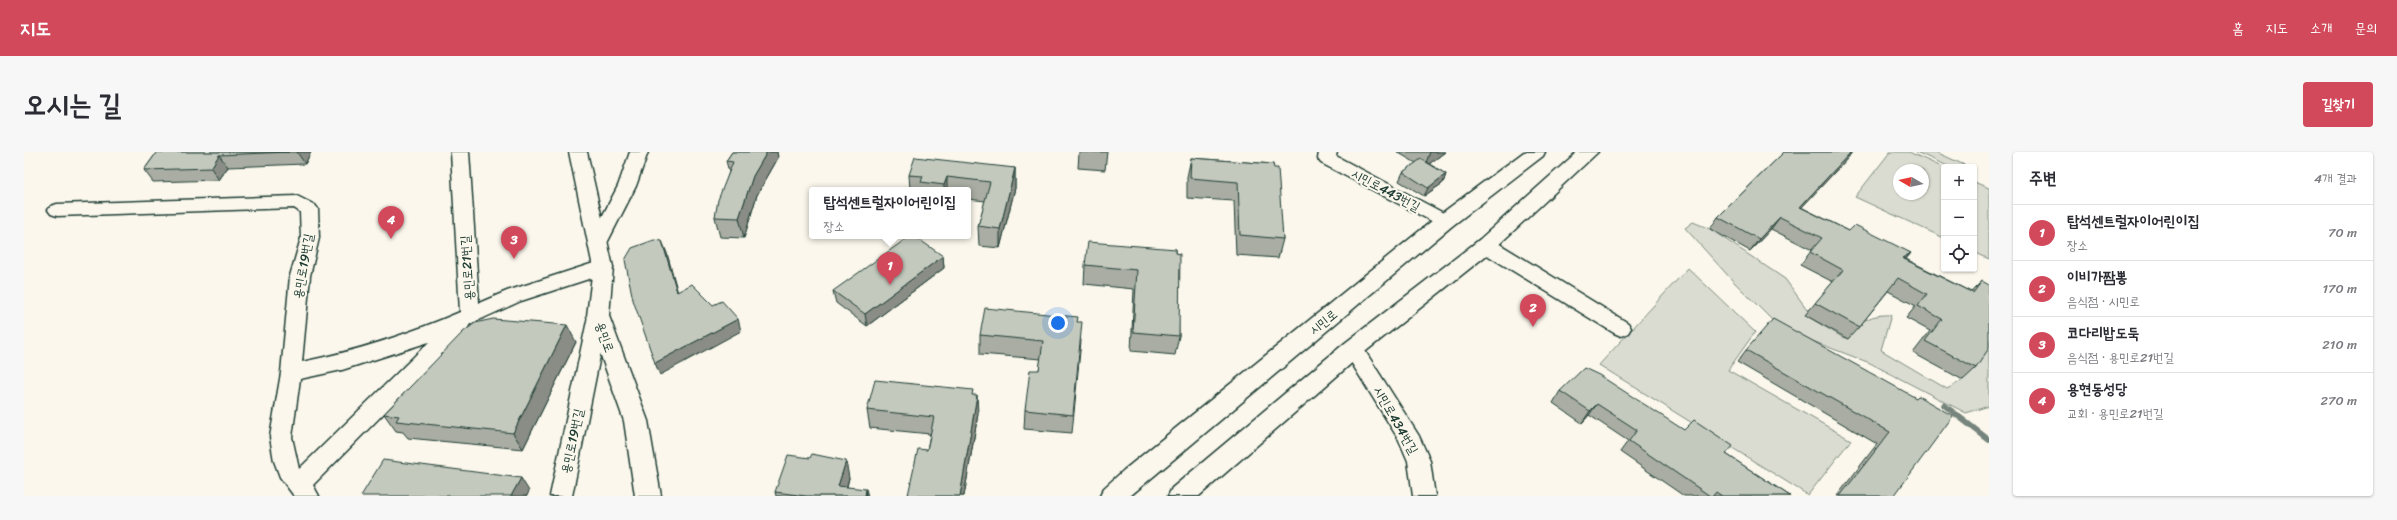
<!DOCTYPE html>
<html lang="ko">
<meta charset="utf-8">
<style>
:root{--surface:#fff;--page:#f7f7f7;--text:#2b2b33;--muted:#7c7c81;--line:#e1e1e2;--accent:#d1495b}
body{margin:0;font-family:Sriracha,"Poor Story",sans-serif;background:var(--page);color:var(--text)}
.controls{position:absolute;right:12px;top:12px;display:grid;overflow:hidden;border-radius:4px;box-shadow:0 1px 3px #0004}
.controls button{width:36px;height:36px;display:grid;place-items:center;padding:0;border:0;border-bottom:1px solid var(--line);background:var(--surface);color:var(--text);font:20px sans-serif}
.compass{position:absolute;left:1869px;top:12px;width:36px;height:36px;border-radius:50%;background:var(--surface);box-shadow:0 1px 3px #0004;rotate:279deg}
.you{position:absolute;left:1034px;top:171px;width:14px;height:14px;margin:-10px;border:3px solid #fff;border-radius:50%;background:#1a73e8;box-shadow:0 0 0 6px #1a73e833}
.badge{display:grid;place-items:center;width:26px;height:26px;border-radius:50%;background:var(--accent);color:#fff;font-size:13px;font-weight:700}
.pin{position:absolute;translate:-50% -33px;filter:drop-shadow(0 1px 2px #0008)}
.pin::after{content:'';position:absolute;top:21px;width:14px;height:12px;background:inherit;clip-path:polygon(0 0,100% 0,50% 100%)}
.popup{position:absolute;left:785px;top:35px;width:162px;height:52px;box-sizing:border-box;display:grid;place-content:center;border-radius:4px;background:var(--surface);filter:drop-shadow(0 1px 3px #0005);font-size:13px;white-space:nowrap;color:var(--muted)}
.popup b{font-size:15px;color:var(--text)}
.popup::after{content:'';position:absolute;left:50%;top:100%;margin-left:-8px;border:8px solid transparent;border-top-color:var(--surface)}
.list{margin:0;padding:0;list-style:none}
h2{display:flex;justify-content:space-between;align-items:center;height:52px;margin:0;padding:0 16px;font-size:17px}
h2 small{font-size:13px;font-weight:400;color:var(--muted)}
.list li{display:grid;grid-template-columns:26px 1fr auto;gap:12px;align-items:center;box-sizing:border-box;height:56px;padding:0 16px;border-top:1px solid var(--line)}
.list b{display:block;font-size:15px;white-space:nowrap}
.list p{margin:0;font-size:13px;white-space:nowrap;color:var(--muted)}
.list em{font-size:13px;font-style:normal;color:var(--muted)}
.icon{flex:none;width:22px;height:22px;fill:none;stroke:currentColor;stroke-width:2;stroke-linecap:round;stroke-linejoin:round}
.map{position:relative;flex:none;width:1965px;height:344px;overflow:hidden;border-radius:4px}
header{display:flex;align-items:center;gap:24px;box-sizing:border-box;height:56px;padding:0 20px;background:var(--accent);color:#fff}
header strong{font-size:19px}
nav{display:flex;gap:22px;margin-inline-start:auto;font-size:14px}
.intro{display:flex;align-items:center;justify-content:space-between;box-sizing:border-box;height:96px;padding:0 24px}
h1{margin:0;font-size:28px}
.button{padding:10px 18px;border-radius:4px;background:var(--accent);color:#fff;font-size:14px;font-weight:700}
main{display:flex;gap:24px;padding:0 24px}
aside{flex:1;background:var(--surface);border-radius:4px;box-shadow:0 1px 3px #0004}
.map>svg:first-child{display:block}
.green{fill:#dbdcd1;stroke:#7d8c82;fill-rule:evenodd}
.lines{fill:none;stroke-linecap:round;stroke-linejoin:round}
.stream{stroke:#74847b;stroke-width:5.5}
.street-casing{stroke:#1f3d34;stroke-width:3}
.secondary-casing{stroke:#1f3d34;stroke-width:3}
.primary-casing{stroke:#1f3d34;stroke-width:3}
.street{fill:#fbf7ec;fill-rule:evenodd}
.secondary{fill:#fbf7ec;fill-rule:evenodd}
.primary{fill:#fbf7ec;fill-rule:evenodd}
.wall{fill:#a9ada3;stroke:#1f3d34}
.shaded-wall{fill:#898d85;stroke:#1f3d34}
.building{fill:#c4c9be;stroke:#1f3d34}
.labels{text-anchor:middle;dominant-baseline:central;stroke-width:4;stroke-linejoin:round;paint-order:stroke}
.street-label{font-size:13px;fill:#1f3d34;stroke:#fbf7ec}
</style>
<header>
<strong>지도</strong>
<nav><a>홈</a><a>지도</a><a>소개</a><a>문의</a></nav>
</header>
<div class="intro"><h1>오시는 길</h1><a class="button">길찾기</a></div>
<main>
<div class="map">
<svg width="1965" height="344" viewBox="0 0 1965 344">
<rect width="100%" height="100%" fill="#fbf7ec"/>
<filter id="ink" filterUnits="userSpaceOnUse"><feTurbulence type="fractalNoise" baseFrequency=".025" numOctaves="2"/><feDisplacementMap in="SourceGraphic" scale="8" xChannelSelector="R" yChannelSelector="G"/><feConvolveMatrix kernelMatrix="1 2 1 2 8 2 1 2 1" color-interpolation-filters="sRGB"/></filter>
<g filter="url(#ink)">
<g class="green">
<path d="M1866 0H1885L1920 16V86L1831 45ZM1875 18H1899V42H1875Z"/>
<path d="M1892 0H1912L1945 15H1926Z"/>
<path d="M1950 30 1965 36V107L1950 100Z"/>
<path d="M1669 70 1686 77 1761 127 1785 160 1781 163 1818 185 1824 187C1835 169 1846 162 1867 163L1857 198 1923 237 1939 228 1965 189V254L1942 261 1846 211 1757 177 1708 128 1661 76Z"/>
<path d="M1664 116 1731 180 1704 218 1827 288 1784 343 1575 213Z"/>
</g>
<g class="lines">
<path class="stream" d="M1920 253 1965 288"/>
<defs>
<g id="street">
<path d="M427 0H445L455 151 483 139 579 108 586 110 589 115 586 120 497 149 446 172 443 177 289 333 295 344H270L256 325 250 309 246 285 257 221 266 124 277 86 276 60 270 56 33 64 27 62 24 58 27 54 33 52 273 44 291 53 294 57 295 86 286 124 278 210C333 199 385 182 436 160ZM405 190 275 317 268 285 276 227 318 218Z"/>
<path d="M606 0H624L612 34 581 95 574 97 567 95 565 90 594 34Z"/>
<path d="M1295 0H1313L1312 4 1427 65 1430 69 1427 73 1421 75 1415 73 1297 11 1294 7Z"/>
<path d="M1462 86 1469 88 1604 171 1607 176 1604 181 1597 184 1590 181 1455 98 1453 93 1455 88Z"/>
<path d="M574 157 581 159 584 164 548 344H526L564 164 567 159Z"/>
<path d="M1329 189 1336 191 1395 284 1406 309 1411 344H1389L1384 309 1375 288 1319 197 1322 191Z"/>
</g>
<path id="secondary" d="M545 0H563L589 115 585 164 624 269 637 344H611L600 269 563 164 569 115Z"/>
<g id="primary">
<path d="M1500 0H1521L1519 4 1428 74 1106 344H1076L1080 336 1100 318 1414 64Z"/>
<path d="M1553 0H1574L1469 98 1337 203 1175 344H1144L1148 336 1321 191 1455 88Z"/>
</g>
</defs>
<use href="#street" class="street-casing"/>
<use href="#secondary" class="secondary-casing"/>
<use href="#primary" class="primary-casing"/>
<use href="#street" class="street"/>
<use href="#secondary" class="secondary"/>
<use href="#primary" class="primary"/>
</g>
<g class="wall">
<path d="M133 0H287L281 12 204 15 195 28 129 30 120 18Z"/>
<path d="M708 0H753L754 6 733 43 720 86 696 85 691 65 705 20 702 9Z"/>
<path d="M1055 0H1083L1081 18 1054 16Z"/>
<path d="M1373 0H1421L1405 12 1422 22 1419 31 1400 44 1375 29 1379 20 1392 11Z"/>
<path d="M1760 0H1828L1823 7 1777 55 1825 79 1887 101 1882 107 1947 140 1958 129 1952 216 1939 228 1889 201 1906 179 1882 166 1892 154 1864 139 1835 175 1824 187 1781 163 1809 130 1776 113 1788 98 1747 77 1726 99 1686 77 1694 65Z"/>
<path d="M1167 6 1249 12 1259 87 1254 106 1212 103 1210 49 1163 46V25Z"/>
<path d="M991 16V36L976 96 955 94 954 74 961 49 944 47V38H886L885 23Z"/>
<path d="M1152 97 1155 184 1151 203 1107 199 1110 137 1060 132 1061 113Z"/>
<path d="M919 104 920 116 843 174 812 151 809 139Z"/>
<path d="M1053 170 1057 189 1048 281 1000 277 1001 258 1015 218 1017 207 956 202V183Z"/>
<path d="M552 190 499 297 384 286 379 280 372 279 360 262Z"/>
<path d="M1722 198 1892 246 1894 244 1870 344H1813L1853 292 1713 210Z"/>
<path d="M1536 239 1660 278 1702 302 1766 344H1660L1596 300 1604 289 1565 263 1558 271 1529 251Z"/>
<path d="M949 243 954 262 940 344H884L903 298 906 282 846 276 843 258Z"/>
<path d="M825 326 823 335 844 344H752L751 340Z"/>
</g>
<g class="shaded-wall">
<path d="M273 0H287L281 12Z"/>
<path d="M743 0H753L754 6 733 43 720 86 715 66 729 24Z"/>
<path d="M1406 0H1421L1400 16Z"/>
<path d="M1827 0H1828L1823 7 1767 67 1776 55Z"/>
<path d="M195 3 204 15 195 28 187 16Z"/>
<path d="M991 16V36L976 96V77Z"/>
<path d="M1422 22 1419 31 1400 44 1404 36Z"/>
<path d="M923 25V38H920V33Z"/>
<path d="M1756 65 1747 77 1726 99 1735 87Z"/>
<path d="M638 89 643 101 657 152 653 140Z"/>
<path d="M1887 101 1876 113 1878 106Z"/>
<path d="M919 104 920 116 843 174 841 162Z"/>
<path d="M714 167 717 179 636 223 631 211Z"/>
<path d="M543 173 552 190 499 297 489 281Z"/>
<path d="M953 243 954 262 940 344H936Z"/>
<path d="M1573 252 1565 263 1558 271 1566 259Z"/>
<path d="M822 309 825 326 820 344 814 334Z"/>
<path d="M497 326 505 339 503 344H487Z"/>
<path d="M842 337 844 344H841Z"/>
</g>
<g class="building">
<path d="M133 0H265L195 3 187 16 120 18Z"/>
<path d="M708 0H743L729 24 715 66 691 65 694 48 709 10 702 9Z"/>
<path d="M1760 0H1827L1776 55 1825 79 1831 73 1887 101 1878 106 1949 141 1958 129 1965 133V196L1952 216 1901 189 1918 167 1894 154 1903 142 1874 126 1835 175 1791 151 1819 118 1786 100 1798 86 1756 65 1735 87 1694 65Z"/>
<path d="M891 5 991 16 976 77 954 74 966 30 923 25 920 33 897 30 899 24 885 23Z"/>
<path d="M1167 6 1249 12 1250 16H1254L1259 87 1216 83 1214 30 1166 26Z"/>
<path d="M1397 7 1422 22 1404 36 1379 20Z"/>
<path d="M886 84H890L919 104 841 162 809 139Z"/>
<path d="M630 88 638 89 653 140 668 132 689 153 698 149 714 167 631 211 609 148 601 108 608 96Z"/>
<path d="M1064 90 1152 97V101L1156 102 1155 184 1109 180 1113 118 1061 113Z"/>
<path d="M961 156 1054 165 1053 170H1058L1049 263 1001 258 1006 218H1015L1019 189 956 183Z"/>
<path d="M469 167 543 173 489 281 372 269 375 264 360 262 439 180 451 171Z"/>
<path d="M1749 167 1892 246 1894 244 1929 264 1870 344H1816L1866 280 1722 198Z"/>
<path d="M1560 216 1575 223 1660 278 1670 268 1709 294 1702 302 1766 344H1698L1692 340 1689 344H1686L1605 289 1613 278 1573 252 1566 259 1536 239Z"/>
<path d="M851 228 949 238 948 243H953L936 344H892L884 343 894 297 903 298 910 265 843 258Z"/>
<path d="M788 302 822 309 814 334 842 337 841 344H782L751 340 764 303 786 306Z"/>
<path d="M359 308 497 326 487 344H337Z"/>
</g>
</g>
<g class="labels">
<g class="street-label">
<text transform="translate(1362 38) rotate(28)">시민로443번길</text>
<text transform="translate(279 114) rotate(-80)">용민로19번길</text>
<text transform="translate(443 116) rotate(-94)">용민로21번길</text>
<text transform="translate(1299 170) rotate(-39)">시민로</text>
<text transform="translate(581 185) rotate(70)">용민로</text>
<text transform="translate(1372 268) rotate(60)">시민로434번길</text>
<text transform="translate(548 289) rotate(-78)">용민로19번길</text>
</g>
</g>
</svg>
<div class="controls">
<button>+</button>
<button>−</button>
<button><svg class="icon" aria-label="locate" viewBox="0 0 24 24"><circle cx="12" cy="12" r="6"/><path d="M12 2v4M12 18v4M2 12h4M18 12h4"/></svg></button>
</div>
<svg class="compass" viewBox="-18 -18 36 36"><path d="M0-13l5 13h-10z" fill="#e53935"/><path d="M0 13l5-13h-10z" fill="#7c7c81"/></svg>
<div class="you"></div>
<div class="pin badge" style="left:866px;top:133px">1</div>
<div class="popup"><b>탑석센트럴자이어린이집</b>장소</div>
<div class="pin badge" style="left:1509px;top:175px">2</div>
<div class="pin badge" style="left:490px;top:107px">3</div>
<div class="pin badge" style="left:367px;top:87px">4</div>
</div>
<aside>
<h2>주변<small>4개 결과</small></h2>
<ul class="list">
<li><span class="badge">1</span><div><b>탑석센트럴자이어린이집</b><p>장소</p></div><em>70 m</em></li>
<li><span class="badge">2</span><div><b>이비가짬뽕</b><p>음식점 · 시민로</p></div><em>170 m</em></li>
<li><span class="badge">3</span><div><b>코다리밥도둑</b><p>음식점 · 용민로21번길</p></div><em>210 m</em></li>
<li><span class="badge">4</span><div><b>용현동성당</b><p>교회 · 용민로21번길</p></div><em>270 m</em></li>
</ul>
</aside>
</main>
